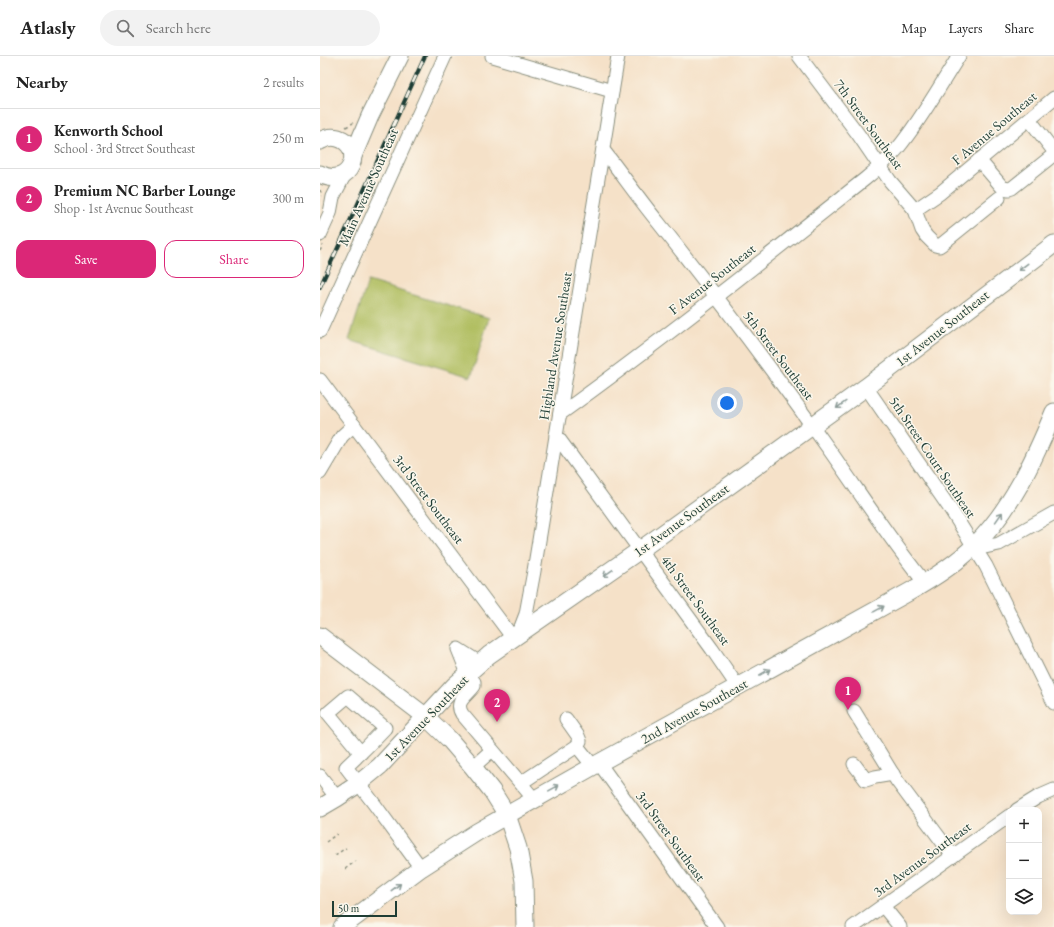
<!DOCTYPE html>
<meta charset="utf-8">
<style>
:root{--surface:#fff;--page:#f2f2f2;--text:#222;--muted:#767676;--line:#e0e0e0;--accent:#db2777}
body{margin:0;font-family:"EB Garamond",serif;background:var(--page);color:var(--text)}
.controls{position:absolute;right:12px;bottom:12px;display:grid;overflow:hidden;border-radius:8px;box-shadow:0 4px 16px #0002}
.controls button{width:36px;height:36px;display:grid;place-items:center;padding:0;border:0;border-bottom:1px solid var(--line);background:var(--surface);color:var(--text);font:20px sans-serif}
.scale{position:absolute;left:12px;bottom:10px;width:65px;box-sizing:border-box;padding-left:4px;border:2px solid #1f3d34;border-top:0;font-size:11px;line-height:14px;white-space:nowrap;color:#1f3d34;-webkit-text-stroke:3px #fbf7ec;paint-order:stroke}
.you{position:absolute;left:407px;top:347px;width:14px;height:14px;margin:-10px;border:3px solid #fff;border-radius:50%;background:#1a73e8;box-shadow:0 0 0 6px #1a73e833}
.badge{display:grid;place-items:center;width:26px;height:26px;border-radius:50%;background:var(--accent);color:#fff;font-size:13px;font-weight:700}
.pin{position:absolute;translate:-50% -33px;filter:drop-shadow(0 1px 2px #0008)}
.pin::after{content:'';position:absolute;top:21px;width:14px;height:12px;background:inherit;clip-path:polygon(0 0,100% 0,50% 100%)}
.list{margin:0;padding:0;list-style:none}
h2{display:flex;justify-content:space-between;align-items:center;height:52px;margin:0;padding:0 16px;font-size:17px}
h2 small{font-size:13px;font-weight:400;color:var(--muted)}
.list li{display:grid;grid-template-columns:26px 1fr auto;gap:12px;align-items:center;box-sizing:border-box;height:60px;padding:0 16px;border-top:1px solid var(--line)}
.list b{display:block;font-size:15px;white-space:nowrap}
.list p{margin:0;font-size:13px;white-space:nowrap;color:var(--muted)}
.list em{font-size:13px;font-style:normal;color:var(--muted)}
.actions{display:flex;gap:8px;padding:12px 16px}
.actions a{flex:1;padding:9px 0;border:1px solid var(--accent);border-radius:12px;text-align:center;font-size:14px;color:var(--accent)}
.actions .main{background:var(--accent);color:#fff}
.icon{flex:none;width:22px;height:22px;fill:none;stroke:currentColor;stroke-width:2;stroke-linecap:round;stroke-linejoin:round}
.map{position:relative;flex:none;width:734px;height:871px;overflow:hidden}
header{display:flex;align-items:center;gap:24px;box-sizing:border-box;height:56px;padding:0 20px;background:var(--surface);border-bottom:1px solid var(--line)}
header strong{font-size:19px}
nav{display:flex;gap:22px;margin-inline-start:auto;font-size:14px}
.search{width:280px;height:36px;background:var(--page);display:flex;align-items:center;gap:10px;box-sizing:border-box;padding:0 14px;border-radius:22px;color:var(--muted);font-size:15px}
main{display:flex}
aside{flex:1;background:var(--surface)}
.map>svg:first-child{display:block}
.green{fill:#b0be60;stroke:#687e4a}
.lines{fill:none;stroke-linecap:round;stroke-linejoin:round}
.minor-casing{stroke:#8a8f7e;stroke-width:15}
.major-casing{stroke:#8a8f7e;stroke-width:19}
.path{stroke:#8a8f7e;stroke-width:1.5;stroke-dasharray:3 3;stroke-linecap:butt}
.minor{stroke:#fff;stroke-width:13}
.major{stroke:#fff;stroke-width:17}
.rail-casing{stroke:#1f3d34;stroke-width:4}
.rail{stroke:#fbf7ec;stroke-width:2.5;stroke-dasharray:8;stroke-linecap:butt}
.oneway{stroke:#8f9e9a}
.labels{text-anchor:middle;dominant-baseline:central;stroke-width:3;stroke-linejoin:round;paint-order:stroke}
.street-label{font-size:14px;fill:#1f3d34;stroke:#fbf7ec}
</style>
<header>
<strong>Atlasly</strong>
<div class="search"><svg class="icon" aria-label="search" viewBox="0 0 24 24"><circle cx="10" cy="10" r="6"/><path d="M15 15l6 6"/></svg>Search here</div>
<nav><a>Map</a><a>Layers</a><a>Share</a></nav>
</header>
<main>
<aside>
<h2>Nearby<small>2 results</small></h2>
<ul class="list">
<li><span class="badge">1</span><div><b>Kenworth School</b><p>School · 3rd Street Southeast</p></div><em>250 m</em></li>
<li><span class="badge">2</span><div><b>Premium NC Barber Lounge</b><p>Shop · 1st Avenue Southeast</p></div><em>300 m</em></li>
</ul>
<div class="actions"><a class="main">Save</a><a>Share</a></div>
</aside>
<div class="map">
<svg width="734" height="871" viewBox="0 0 734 871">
<rect width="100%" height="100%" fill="#fbf7ec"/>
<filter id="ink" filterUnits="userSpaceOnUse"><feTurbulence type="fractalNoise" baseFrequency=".025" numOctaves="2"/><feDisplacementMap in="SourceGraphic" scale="8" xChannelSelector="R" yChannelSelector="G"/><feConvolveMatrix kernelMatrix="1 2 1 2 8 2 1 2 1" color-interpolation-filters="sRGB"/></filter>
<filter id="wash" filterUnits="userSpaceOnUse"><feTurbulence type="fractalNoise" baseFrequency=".012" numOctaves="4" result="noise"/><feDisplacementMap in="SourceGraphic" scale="16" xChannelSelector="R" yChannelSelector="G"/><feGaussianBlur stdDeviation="0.9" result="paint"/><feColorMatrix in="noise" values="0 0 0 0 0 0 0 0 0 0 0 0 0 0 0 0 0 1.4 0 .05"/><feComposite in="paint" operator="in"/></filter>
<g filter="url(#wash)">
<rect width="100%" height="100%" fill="#f5e1c8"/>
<path class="green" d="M48 225 169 262 151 321 29 284Z"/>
</g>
<g filter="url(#ink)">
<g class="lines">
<defs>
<g id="minor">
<path d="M172 0 292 35"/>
<path d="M479 0 538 78 570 125 595 154 602 174 606 180 615 189 619 190 622 188 679 142"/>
<path d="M709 63 733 94 734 97"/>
<path d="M283 94C302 118 319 143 338 166 397 240 453 315 508 392 540 437 570 484 605 527"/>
<path d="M659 104 683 132 689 133 692 132 732 100 734 97"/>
<path d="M595 154 620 137 734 42"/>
<path d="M0 179 10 157 13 141 25 118"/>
<path d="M0 275 125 0"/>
<path d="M0 324 193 582 201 571 206 558 214 515 298 0"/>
<path d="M546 331 631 454 666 510 734 647"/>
<path d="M240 358C344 283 444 203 545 123 556 114 568 104 578 92 601 64 619 31 639 0"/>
<path d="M236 379 392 593 418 631"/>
<path d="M0 417 22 380 34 369"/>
<path d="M654 490 665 491 679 488 734 457"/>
<path d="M160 607 138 593 148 618 154 626V630C147 640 134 645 142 658L214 743"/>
<path d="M534 655 577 725 633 800"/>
<path d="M257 690 273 710"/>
<path d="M41 697 8 657 28 640 65 672C52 686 39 699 26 711L55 749 101 812"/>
<path d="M279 707 397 871"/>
<path d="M534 708 546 724 555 721 573 718"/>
<path d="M153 711 172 694"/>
<path d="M0 720 17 742"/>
<path d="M201 727 257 690 260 685 258 680 246 663"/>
<path d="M697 754 718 741 734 734"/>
<path d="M563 850 580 871"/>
<path d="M533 871 689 760"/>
</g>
<g id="major">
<path d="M0 85C5 82 11 80 18 82 46 90 31 134 0 118"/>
<path d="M33 100 50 60 80 0"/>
<path d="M0 580 105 660 129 683 153 711 172 735 187 759 198 792 204 825 205 871"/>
<path d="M0 752 17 742 38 728 60 710 135 629 169 599 320 494 546 331 734 188"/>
<path d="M22 871 101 812 157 776 279 707 589 536C612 523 635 509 654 490 691 454 714 404 734 356"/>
</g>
</defs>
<use href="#minor" class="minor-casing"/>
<use href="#major" class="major-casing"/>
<g class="path">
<path d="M26 71 33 67"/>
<path d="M0 134 2 140"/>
<path d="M0 195 3 189"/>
<path d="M6 786 17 778"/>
<path d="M15 799 26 792"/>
<path d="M25 813 36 805"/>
</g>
<use href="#minor" class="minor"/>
<use href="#major" class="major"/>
<defs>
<path id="rail" d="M0 231 105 0"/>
</defs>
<use href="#rail" class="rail-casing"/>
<use href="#rail" class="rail"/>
</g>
<defs><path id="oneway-shaft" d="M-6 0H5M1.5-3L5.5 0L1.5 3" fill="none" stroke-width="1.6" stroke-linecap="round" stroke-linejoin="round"/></defs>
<g class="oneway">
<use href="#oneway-shaft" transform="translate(703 211) rotate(143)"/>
<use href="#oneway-shaft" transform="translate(521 349) rotate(144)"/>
<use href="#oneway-shaft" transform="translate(679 461) rotate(-55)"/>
<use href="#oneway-shaft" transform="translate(288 517) rotate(145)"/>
<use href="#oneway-shaft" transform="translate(559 553) rotate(-29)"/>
<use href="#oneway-shaft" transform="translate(445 616) rotate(-30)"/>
<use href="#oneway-shaft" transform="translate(234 732) rotate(-29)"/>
<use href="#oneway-shaft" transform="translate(76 831) rotate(-37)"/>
</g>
</g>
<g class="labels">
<g class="street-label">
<text transform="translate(549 68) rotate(54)">7th Street Southeast</text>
<text transform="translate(674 72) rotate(-40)">F Avenue Southeast</text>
<text transform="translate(48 131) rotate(-66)">Main Avenue Southeast</text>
<text transform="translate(392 223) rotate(-38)">F Avenue Southeast</text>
<text transform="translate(622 272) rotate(-38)">1st Avenue Southeast</text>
<text transform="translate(235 290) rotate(-81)">Highland Avenue Southeast</text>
<text transform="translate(459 299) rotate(53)">5th Street Southeast</text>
<text transform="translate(613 401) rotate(56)">5th Street Court Southeast</text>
<text transform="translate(109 443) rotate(53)">3rd Street Southeast</text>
<text transform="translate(361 464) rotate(-36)">1st Avenue Southeast</text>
<text transform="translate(376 544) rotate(54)">4th Street Southeast</text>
<text transform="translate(374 655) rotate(-29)">2nd Avenue Southeast</text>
<text transform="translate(106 662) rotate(-46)">1st Avenue Southeast</text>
<text transform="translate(351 780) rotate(54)">3rd Street Southeast</text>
<text transform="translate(602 803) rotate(-36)">3rd Avenue Southeast</text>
</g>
</g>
</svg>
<div class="controls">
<button>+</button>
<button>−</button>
<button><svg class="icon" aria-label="layers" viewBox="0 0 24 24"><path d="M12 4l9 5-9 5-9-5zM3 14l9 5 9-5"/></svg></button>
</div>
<div class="scale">50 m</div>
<div class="you"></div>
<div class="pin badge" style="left:528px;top:654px">1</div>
<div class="pin badge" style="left:177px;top:666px">2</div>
</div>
</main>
